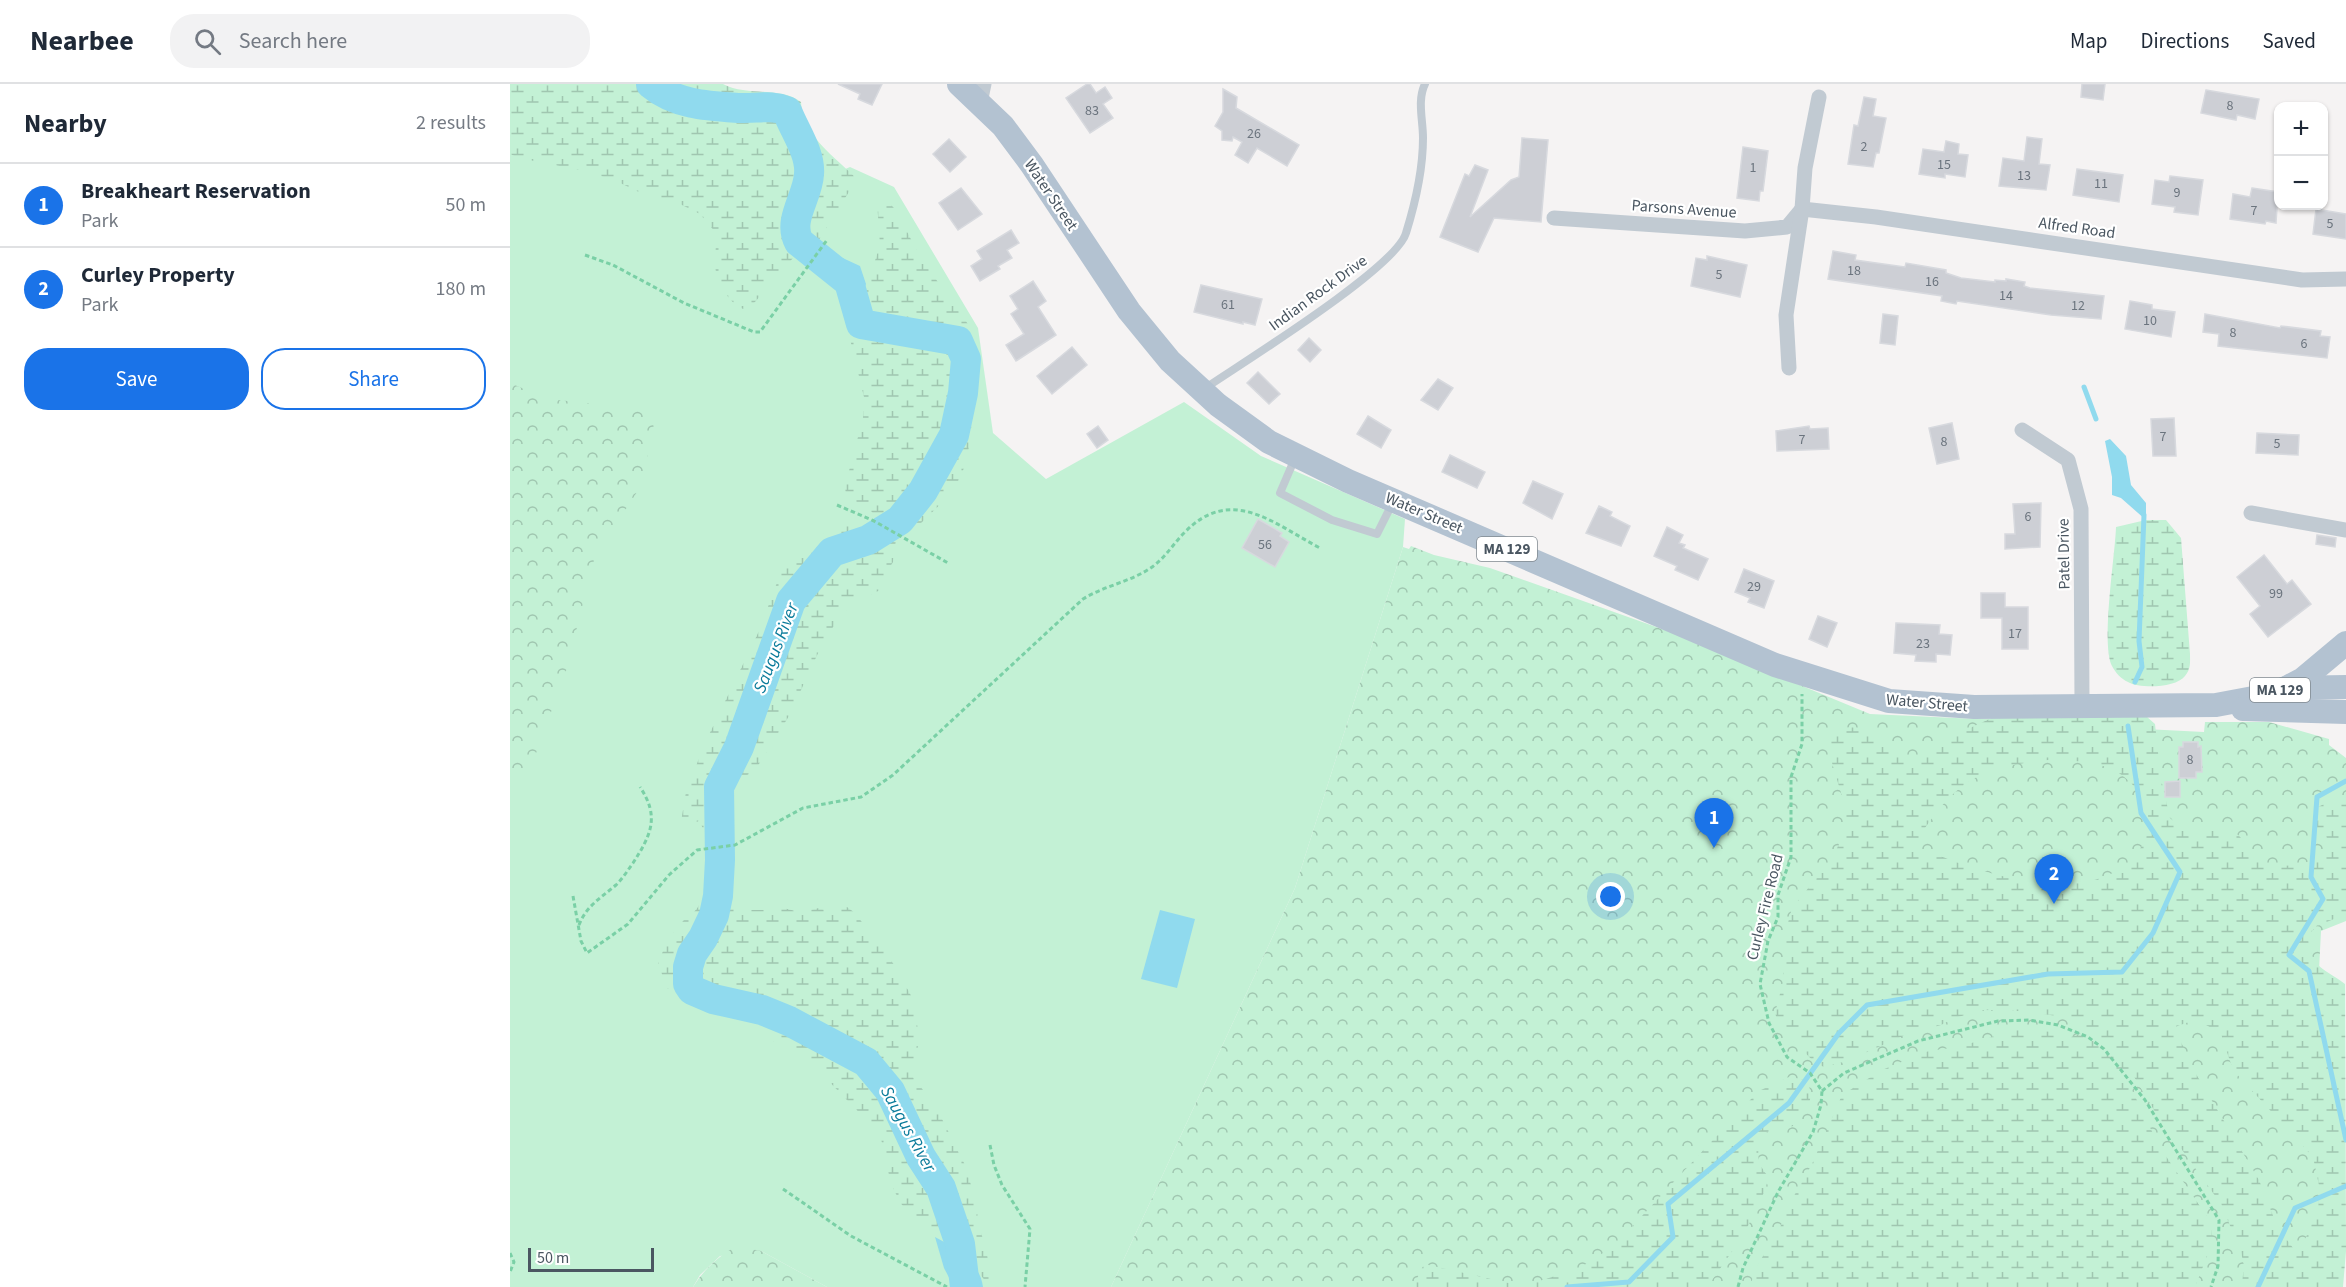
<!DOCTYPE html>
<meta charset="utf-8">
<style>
:root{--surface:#fff;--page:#f2f2f3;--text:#1f2937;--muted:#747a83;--line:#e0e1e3;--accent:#1a73e8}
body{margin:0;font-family:"Source Sans 3",sans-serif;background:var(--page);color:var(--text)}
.controls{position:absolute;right:18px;top:18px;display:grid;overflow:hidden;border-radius:12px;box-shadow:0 2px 4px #0004}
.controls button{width:54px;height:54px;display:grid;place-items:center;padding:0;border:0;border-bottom:2px solid var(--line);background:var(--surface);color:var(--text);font:30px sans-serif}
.scale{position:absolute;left:18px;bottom:15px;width:126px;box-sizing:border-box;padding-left:6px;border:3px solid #4a5661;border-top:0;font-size:16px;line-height:21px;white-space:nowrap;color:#4a5661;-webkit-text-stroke:4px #fff;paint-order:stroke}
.you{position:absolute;left:1101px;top:813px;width:21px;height:21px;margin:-15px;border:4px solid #fff;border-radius:50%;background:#1a73e8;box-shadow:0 0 0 9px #1a73e833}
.badge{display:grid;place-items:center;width:39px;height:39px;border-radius:50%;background:var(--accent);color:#fff;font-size:20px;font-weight:700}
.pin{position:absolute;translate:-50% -50px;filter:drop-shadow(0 2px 3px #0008)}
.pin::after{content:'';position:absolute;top:32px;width:21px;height:18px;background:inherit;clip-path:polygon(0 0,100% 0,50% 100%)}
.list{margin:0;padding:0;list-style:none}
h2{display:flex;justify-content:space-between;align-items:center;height:78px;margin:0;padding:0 24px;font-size:26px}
h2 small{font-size:20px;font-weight:400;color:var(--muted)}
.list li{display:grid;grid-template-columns:39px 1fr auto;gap:18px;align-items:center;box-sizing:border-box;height:84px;padding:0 24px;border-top:2px solid var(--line)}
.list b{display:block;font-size:22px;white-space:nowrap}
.list p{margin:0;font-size:20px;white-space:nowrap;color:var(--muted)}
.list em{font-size:20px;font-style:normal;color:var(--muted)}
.actions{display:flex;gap:12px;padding:18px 24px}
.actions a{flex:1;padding:14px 0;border:2px solid var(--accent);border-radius:24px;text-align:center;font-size:21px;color:var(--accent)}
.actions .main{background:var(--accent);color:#fff}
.icon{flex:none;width:33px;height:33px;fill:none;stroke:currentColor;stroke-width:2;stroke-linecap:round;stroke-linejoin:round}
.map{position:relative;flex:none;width:1836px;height:1203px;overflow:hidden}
header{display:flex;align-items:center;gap:36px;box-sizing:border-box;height:84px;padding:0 30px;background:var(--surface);border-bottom:2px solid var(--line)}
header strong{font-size:28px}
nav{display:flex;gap:33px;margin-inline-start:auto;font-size:21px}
.search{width:420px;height:54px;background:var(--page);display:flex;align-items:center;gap:15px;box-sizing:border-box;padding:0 21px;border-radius:24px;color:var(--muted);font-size:22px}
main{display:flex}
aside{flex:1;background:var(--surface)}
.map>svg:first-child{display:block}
.green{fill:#c3f1d5}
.forest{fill:url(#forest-crowns)}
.wetland{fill:url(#wetland-marsh);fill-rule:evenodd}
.water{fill:#90daee}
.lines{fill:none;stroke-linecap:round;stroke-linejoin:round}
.stream{stroke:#90daee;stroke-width:5}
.river{stroke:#90daee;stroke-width:30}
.building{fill:#cdcfd5;stroke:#d7d9de;stroke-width:1.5}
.path{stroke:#7ad0a6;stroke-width:3;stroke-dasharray:4.5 3;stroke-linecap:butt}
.service{stroke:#c1cad2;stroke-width:8}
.minor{stroke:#c1cad2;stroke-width:15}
.primary{stroke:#b3c2d1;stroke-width:24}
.labels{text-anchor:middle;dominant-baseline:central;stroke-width:4.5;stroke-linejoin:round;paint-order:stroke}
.number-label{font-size:14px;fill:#6b747e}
.shield{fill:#fff;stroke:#808990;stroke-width:1.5}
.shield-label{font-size:15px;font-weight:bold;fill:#4a5661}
.street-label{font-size:16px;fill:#4a5661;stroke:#fff}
.water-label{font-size:18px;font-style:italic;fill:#0c7c9b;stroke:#fff}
</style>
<header>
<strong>Nearbee</strong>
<div class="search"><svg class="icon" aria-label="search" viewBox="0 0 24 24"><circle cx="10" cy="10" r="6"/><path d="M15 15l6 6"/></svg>Search here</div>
<nav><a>Map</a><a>Directions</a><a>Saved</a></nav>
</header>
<main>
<aside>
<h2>Nearby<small>2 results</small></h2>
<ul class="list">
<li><span class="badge">1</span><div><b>Breakheart Reservation</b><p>Park</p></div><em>50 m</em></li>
<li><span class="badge">2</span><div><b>Curley Property</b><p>Park</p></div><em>180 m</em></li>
</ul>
<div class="actions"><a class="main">Save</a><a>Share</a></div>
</aside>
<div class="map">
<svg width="1836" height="1203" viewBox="0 0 1836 1203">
<defs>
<pattern id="forest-crowns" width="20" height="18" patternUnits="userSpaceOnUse" patternTransform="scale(1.5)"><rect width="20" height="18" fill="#c3f1d5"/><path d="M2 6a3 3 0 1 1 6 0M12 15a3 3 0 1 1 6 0" fill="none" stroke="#a0c6b0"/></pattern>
<pattern id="wetland-marsh" width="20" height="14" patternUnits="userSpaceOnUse" patternTransform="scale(1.5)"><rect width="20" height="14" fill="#c3f1d5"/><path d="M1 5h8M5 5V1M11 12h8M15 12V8" fill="none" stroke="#a0c6b0"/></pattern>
</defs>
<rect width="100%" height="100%" fill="#f5f3f3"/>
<path class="green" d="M0 2 303 99 340 83 384 103 468 244 483 349 536 395 674 318 751 372 895 435 893 463 785 804 601 1203H317L251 1167 210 1172 190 1191 183 1203H0Z"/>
<g class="forest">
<path d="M0 299 38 315 135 325 144 333 143 350 129 405 85 472 56 587 25 672 0 706Z"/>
<path d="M901 462 924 471 980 484 1166 550 1360 630 1467 635 1614 636 1615 644 1694 648 1695 638H1759L1819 655V661L1836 674V837L1811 847 1807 926 1827 1203H601L785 804 893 463 899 465Z"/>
<path d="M226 1162 251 1167 317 1203H183C194 1185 208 1173 226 1162Z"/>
</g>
<g class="wetland">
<path d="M0 0H213C238 13 270 2 291 18 292 51 325 73 347 95L305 162 284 149 289 167 238 226C224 225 211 205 207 192 203 180 207 162 206 149L190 130 168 119 131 109 104 96 70 86 9 74 0 70Z"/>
<path d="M375 115 386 126 410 173 465 250 464 267 468 289 457 377 444 407 411 439 391 448 386 455 383 478 378 486 376 498 370 506 347 518 330 531 309 567 279 632 244 688 228 695 221 704 219 718 223 737 222 798 219 812 222 820 239 826H266L273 824 290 828 309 824 318 827 337 823 345 829 385 882 405 919 409 959 402 983 403 993 426 1023 454 1079 468 1123 467 1137 476 1164 481 1196 477 1199 456 1173 425 1153 391 1120 381 1100 370 1050 303 981 293 973 265 959 248 939 173 913 157 904 148 880C154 863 161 849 174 836 179 832 184 829 188 823 198 805 202 754 189 737L176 742 171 738 176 708 195 659 249 547 272 485 288 466 306 461 317 445 327 440 340 438 364 442 369 433 336 411 335 402 353 334 354 313 340 255 370 161 367 117Z"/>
<path d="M1636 436H1656L1671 454 1680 570C1680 578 1681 585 1675 592 1666 604 1630 605 1618 598 1611 595 1605 588 1602 582 1591 558 1605 473 1606 443Z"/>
<path d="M1628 625 1645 640 1651 695 1660 734C1688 760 1697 738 1721 747 1737 753 1735 769 1748 777 1766 787 1812 781 1820 761L1817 754 1801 739 1802 726 1820 717 1836 720V830L1807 842 1798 851C1801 885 1811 882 1835 900L1836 1167 1833 1203H1743L1732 1200 1734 1182 1731 1168 1711 1120 1647 1031 1623 991 1618 995 1619 1000 1649 1062 1700 1137 1703 1157 1685 1203H1240L1246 1183 1269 1147 1276 1126 1302 1080 1332 1011 1372 986 1418 967 1448 963 1509 945 1553 949 1562 953 1572 949 1569 936 1562 934 1510 927 1474 926 1444 934 1431 941 1393 952 1337 977 1314 983 1304 978 1285 958 1277 953 1271 947 1265 929 1273 898 1275 850 1282 824 1323 774 1336 743 1334 719 1320 672V649C1357 632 1371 659 1399 676L1416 670 1434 656 1486 632ZM1538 676C1562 677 1593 676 1613 692 1663 731 1633 787 1579 797 1521 808 1464 784 1410 765L1409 753C1446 696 1471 683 1538 676ZM1682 937 1698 942 1711 950 1723 986 1803 1073 1810 1106 1808 1125 1791 1165 1783 1164 1767 1142 1749 1096 1686 990 1670 956 1667 942Z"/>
<path d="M1279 993 1296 996C1307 1013 1296 1033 1280 1044L1257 1048C1245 1063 1245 1079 1259 1093 1247 1135 1222 1168 1197 1203H903L914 1180 1003 1200 1016 1201 1068 1185 1104 1162 1242 1014 1251 1006Z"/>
</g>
<g class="water">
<path d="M284 149 314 169 324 170 350 182 356 200 346 228C337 211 322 195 307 182 295 170 287 168 284 149Z"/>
<path d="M1600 355 1616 372 1621 401 1636 419V436L1611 414 1602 411V393L1595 357Z"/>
<path d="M650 826 685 835 667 904 631 895Z"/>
<path d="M425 1153C445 1164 470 1178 473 1203H444L434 1184Z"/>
</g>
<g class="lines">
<g class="stream">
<path d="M1574 303 1586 335"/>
<path d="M1625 598 1632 583 1629 557 1634 431"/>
<path d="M1836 697 1807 713 1801 793 1813 815 1779 871 1799 887 1836 1056"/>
<path d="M1057 1203 1119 1198 1163 1153 1158 1120 1279 1019 1329 949 1357 921 1538 890 1612 888 1643 849 1670 788 1631 729 1618 642"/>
<path d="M1748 1203 1785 1124 1836 1102"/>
</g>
<path class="river" d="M141 0C166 21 199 22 230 24 248 25 260 20 277 27 284 46 301 69 299 90 298 113 277 136 289 158L339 198 351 240 448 257 456 275 453 309 444 351 413 407 390 436 358 456 322 468 281 517 229 663 209 703 210 776 208 812 204 831 193 854 182 870 178 883V900L182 906 203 915 252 926 279 937 356 978 380 1007 411 1073 431 1104 450 1160 455 1203"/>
</g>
<g class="building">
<path d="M328 0H372L362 21 348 15 350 10Z"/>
<path d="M577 0H580L586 9 595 3 602 14 593 20 603 34 580 49 556 14Z"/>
<path d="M1572 0H1595L1593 16 1571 13Z"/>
<path d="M713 5 727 13 726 24 789 61 777 82 747 64 738 79 725 71 732 58 723 53 722 57 712 56V47L705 42 713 28Z"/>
<path d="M1696 6 1749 15 1745 35 1727 31 1726 36 1691 29Z"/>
<path d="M1354 13 1366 15 1363 32 1376 34 1369 69H1366L1363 83 1338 80 1344 41 1348 42Z"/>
<path d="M1517 53 1532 55 1529 80 1540 81 1536 106 1489 102 1493 74 1514 77Z"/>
<path d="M1012 54 1038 56 1031 138 984 134 968 168 930 153 955 90 959 92 965 81 978 86 960 133 1001 96 1009 93Z"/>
<path d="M439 55 456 73 440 88 423 70Z"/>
<path d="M1436 57 1449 60 1448 70 1458 71 1455 93 1435 90V94L1409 90 1413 65 1434 68Z"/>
<path d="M1233 63 1258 67 1253 107H1250L1249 117 1227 114Z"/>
<path d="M1567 85 1613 91 1609 118 1563 111Z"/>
<path d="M1660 92 1693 96 1688 131 1664 128 1665 123 1642 120 1645 96 1659 98Z"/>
<path d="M451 104 472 130 448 146 429 119Z"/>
<path d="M1742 104 1768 108 1766 139 1756 137 1755 140 1720 135 1723 110 1740 113Z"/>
<path d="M1806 125 1836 130V155L1803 150Z"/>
<path d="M501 146 509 159 497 166 502 174 488 182 490 185 470 197 461 182 472 175 467 167Z"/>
<path d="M1323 167 1346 171 1345 176 1395 183 1396 179 1436 186V189L1451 194 1485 198V196L1496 197V195L1515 198 1514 202 1520 204 1594 212 1591 235 1541 231 1447 217 1446 220 1431 217 1432 212 1318 195Z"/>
<path d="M1197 172 1237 181 1230 213 1181 202 1186 174 1197 176Z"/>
<path d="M523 197 536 217 528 223 546 251 506 277 496 261 514 250 501 230 508 225 500 212Z"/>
<path d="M691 201 752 215 745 241 733 238V240L684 228Z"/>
<path d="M1620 217 1642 221V225L1665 228 1661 253 1615 245Z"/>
<path d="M1373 230 1388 232 1385 261 1370 259Z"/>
<path d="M1695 230 1770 244 1771 242 1811 247 1810 252 1820 253 1817 274 1708 262 1709 250 1693 248Z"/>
<path d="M799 254 811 266 800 278 788 266Z"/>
<path d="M562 263 577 281 542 310 527 292Z"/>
<path d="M748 288 770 310 759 320 737 299Z"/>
<path d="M928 295 943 304 928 326 911 316Z"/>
<path d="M858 332 881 346 871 364 847 350Z"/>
<path d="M1664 334 1666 372H1643L1641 335Z"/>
<path d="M1442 339 1449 375 1427 380 1419 344Z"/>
<path d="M588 342 598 356 587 364 577 350Z"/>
<path d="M1299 342 1300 345 1318 344 1319 365 1267 367 1266 347Z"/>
<path d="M1747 349 1789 351 1788 371 1746 369Z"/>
<path d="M940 371 975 388 967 404 932 388Z"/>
<path d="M1023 397 1053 410 1042 435 1013 419Z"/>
<path d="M1531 419 1530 463 1495 465V450H1505L1503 420Z"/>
<path d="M1089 422 1102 428 1100 432 1120 442 1111 462 1076 449Z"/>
<path d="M748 435 772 449 770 452 779 458 765 483 732 464Z"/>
<path d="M1157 443 1173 451 1169 459 1175 461 1173 464 1198 475 1188 496 1165 486 1167 482 1144 472Z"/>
<path d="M1807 451 1826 454 1825 463 1806 460Z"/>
<path d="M1754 471 1777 500 1782 496 1801 520 1758 553 1740 530 1750 522 1727 493Z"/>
<path d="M1234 485 1264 497 1254 524 1238 518 1240 514 1225 508Z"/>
<path d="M1471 509H1495V523H1518V565H1492V534H1471Z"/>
<path d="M1308 532 1327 539 1317 563 1299 555Z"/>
<path d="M1386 539 1430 541 1429 550 1442 551 1440 571 1426 570V578L1405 577 1406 571 1384 569Z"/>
<path d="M1673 658H1688V663L1691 662 1692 688H1686V694H1669V663H1673Z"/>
<path d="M1670 697V713H1655V698Z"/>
</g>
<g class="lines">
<g class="path">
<path d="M75 171 103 181 174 219 244 248H250L317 156"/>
<path d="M327 421 364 437 438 479"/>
<path d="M63 812 71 857 77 869 118 840 159 791 187 766 225 761 293 724 351 713 383 691 573 515C594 502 619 498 639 485 654 476 663 460 674 449 721 400 764 440 810 464"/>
<path d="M69 841C76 822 92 813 106 801 113 794 118 786 123 779 141 751 150 733 130 703"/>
<path d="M1312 1007 1334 989 1408 957 1488 937 1519 936 1548 941 1578 953 1594 965 1635 1016 1709 1136 1708 1182 1701 1203"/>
<path d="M480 1061 484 1081 492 1101 520 1145 515 1203"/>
<path d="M273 1105 341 1152 437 1203"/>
<path d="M0 1169 4 1178 0 1188"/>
<path d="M1228 1203 1233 1184 1268 1108 1303 1048 1311 1021 1312 1007 1300 989 1277 973 1259 939 1250 900 1258 857 1268 833V811L1281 773V693L1292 660V610"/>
</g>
<g class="service">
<path d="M694 305C732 279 886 184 896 149 905 120 913 84 913 54 913 36 907 16 915 0"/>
<path d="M785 374 770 409 822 436 867 450 882 420"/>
</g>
<g class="minor">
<path d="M470 19 474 0"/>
<path d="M1044 134 1235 147 1277 143 1292 125 1366 133 1792 196 1836 195"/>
<path d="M1279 284 1276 231 1292 125 1295 84 1309 13"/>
<path d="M1512 346 1558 376 1571 425 1572 621"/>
<path d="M1741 429 1836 446"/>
</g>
<g class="primary">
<path d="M449 0 493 42 522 81 619 227 660 277 708 321 759 358 838 397 1265 581 1379 617 1464 623 1706 621 1754 612 1776 604 1836 603"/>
<path d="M1776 604 1793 595 1836 559"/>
<path d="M1733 625 1836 628"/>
</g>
</g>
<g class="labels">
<g class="number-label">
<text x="1720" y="22">8</text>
<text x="582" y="27">83</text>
<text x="744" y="50">26</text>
<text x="1354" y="63">2</text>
<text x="1434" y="81">15</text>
<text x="1243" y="84">1</text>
<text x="1514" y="92">13</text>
<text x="1591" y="100">11</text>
<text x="1667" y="109">9</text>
<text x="1744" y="127">7</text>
<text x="1820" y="140">5</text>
<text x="1344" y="187">18</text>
<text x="1209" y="191">5</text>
<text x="1422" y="198">16</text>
<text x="1496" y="212">14</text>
<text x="718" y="221">61</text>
<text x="1568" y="222">12</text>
<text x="1640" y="237">10</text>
<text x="1723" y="249">8</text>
<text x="1794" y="260">6</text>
<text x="1653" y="353">7</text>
<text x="1292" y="356">7</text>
<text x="1434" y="358">8</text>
<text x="1767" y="360">5</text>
<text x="1518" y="433">6</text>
<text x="755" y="461">56</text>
<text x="1244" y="503">29</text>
<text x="1766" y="510">99</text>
<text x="1505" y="550">17</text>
<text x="1413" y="560">23</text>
<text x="1680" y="676">8</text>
</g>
<g class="shield">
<rect x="967" y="453" width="60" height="24" rx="4.5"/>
<rect x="1740" y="594" width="60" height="24" rx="4.5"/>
</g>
<g class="shield-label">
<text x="997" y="465">MA 129</text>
<text x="1770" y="606">MA 129</text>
</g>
<g class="street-label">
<text transform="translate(541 111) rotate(56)">Water Street</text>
<text transform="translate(1174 125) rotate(4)">Parsons Avenue</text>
<text transform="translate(1567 144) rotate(8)">Alfred Road</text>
<text transform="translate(808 209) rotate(-36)">Indian Rock Drive</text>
<text transform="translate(914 429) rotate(23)">Water Street</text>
<text transform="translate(1554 470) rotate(-91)">Patel Drive</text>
<text transform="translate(1417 619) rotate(5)">Water Street</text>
<text transform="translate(1255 823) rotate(-76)">Curley Fire Road</text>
</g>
<g class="water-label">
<text transform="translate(266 564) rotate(-69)">Saugus River</text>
<text transform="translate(398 1045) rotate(61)">Saugus River</text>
</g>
</g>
</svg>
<div class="controls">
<button>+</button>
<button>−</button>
</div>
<div class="scale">50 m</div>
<div class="you"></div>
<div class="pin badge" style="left:1204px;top:764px">1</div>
<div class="pin badge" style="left:1544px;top:820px">2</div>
</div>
</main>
